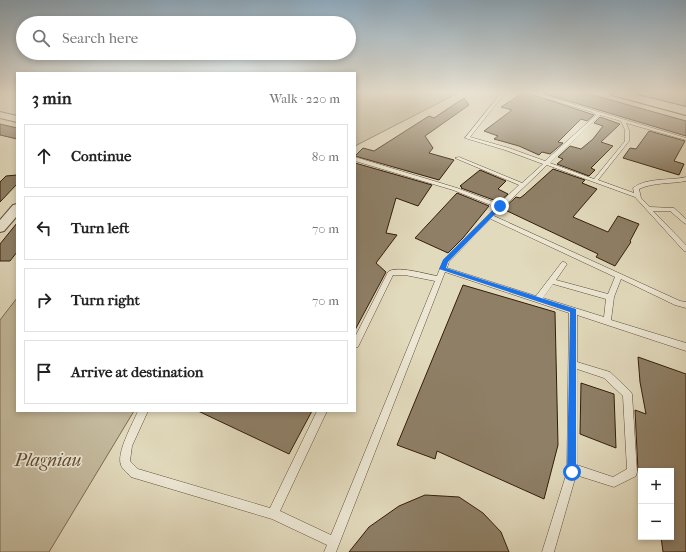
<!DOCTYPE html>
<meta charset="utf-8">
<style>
:root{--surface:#fff;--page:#f2f2f2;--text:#222;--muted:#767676;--line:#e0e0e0}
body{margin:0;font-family:"IM FELL French Canon",serif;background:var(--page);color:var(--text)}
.controls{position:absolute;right:12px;bottom:12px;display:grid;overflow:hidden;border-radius:0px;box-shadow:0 2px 6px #0003}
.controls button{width:36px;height:36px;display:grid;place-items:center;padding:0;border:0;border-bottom:1px solid var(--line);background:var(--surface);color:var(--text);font:20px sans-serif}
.stop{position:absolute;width:12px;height:12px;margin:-9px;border:3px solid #1a73e8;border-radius:50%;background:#fff}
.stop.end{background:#1a73e8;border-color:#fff;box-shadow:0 1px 4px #0008}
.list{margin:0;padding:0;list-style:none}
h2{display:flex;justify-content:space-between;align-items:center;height:52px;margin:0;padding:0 16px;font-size:17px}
h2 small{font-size:13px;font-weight:400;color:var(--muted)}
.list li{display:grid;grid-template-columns:26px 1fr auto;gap:12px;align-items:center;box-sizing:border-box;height:64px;margin:0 8px 8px;padding:0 8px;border:1px solid var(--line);border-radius:0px}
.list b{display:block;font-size:15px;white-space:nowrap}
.list em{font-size:13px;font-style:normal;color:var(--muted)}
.icon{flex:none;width:22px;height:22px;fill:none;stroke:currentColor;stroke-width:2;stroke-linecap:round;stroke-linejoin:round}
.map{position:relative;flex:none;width:686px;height:552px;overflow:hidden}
.search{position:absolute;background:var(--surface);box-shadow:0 2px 6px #0003;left:16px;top:16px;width:340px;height:44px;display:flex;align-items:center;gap:10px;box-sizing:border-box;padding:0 14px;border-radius:22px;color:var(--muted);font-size:15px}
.panel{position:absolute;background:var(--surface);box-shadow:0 2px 6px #0003;left:16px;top:72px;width:340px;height:340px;border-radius:0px}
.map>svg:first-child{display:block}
.green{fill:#c4ba9e;stroke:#7c6c53}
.building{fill:#8e7f66;stroke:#341d08}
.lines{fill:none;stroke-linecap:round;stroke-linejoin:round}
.lane-casing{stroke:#604c35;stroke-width:1}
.street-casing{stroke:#604c35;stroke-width:2}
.secondary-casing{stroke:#341d08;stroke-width:2}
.lane{fill:#ece7d4;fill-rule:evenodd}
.street{fill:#ece7d4;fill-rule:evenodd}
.secondary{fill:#ece7d4;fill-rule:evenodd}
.route{fill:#1a73e8}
.labels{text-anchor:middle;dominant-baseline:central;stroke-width:3.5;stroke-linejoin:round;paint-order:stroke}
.near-park-label{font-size:18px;font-style:italic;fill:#5f4c35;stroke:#ece7d4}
</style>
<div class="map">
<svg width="686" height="552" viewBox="0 0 686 552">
<rect width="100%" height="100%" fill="#e2dabd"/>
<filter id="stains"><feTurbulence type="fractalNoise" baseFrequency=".005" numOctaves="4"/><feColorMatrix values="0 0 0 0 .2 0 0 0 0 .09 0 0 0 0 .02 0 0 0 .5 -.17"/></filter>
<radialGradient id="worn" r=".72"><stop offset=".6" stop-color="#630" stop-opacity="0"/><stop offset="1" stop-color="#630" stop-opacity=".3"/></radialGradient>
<g class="green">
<path d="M355 93H458L355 146Z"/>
<path d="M655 93H686V109L649 99Z"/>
<path d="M17 298V411H134L49 552H0V320Z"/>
</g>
<g class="building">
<path d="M523 93H528L594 115 587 121 581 119 558 142 563 143 550 154 542 152 539 155 519 146 494 139 498 136 484 131 512 110 501 107Z"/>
<path d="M542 93H586L686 121V136Z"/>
<path d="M464 98 469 105 425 136 433 148 429 153 454 160 439 180 355 156 363 148 374 151 429 116 434 118Z"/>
<path d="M600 117 620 124 601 142 613 146 591 168 595 170 589 176 557 164 563 159 558 157 570 146 581 149 593 139 603 126 594 123Z"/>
<path d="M0 124 17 128V139L0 135Z"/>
<path d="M649 131 685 141 674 161 684 164 679 175 623 158 630 148 636 149Z"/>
<path d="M355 163 432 185 418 206 396 198 386 233 397 235 376 263 386 272 355 330Z"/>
<path d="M553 169 585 180 582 183 597 189 573 217 608 232 618 216 639 224 630 241 631 242 615 266 596 257 598 254 503 209 516 197 520 198 524 195Z"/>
<path d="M480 170 506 181 498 189 508 194 499 202 461 188 462 187 460 186Z"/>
<path d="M17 175V184L0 202V182L6 176Z"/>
<path d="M457 193 489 206 463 238 448 253 415 238Z"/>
<path d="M17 223V252L10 261H0V244Z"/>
<path d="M463 285 555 312 558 445 544 499 437 451 435 459 397 445Z"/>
<path d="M638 357 686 374V552H663L661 537H671V471H638L635 410 646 414 640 382Z"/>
<path d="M581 383 614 394 616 448 580 434Z"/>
<path d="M198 411H312L289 454Z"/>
<path d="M425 495 459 497 483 513 501 532 509 552H349L369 527 399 506Z"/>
</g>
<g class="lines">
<defs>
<path id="lane" d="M501 93H505L470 137 509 148 545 161 596 115 592 112 529 93H536L686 138V140L626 123 629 130V141L598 180 634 193 633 188C647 177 670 181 686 177V181C671 184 654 182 639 189L641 198 650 207 674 208 686 219V224L684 223 670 211H653L686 245V251H684L635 197 547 165 494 216 680 301 686 302V308L675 305 621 279 614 297 611 320 686 343V351L577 315V362L610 372 630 391 632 394 637 472 636 476 614 487 576 475 554 552H542L567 472 569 313 445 272 336 552H324L327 545 272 519 131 477C128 473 122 469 121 465 116 453 133 423 138 411H148L132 446 130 461 138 469 270 508 317 411H327L280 511 331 535 435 281 405 275H393L358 347 355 348V337L388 272C395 265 426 274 437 276L444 259 496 207 453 190 355 161V157L457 188 499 204 519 185 455 158 459 157 522 183 543 164 505 150 465 138ZM600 115 621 121 625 130V141L594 179 550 163ZM491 219 615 277 608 294 556 280 567 264 564 262H562L536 296 447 268 449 262ZM553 284 606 299 604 317 543 298ZM577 369 604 378 623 396 627 469 613 477 577 465Z"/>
<g id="street">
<path d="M0 112 17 116V122L0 118Z"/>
<path d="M17 204V216L4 231 0 232V220L13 205Z"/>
</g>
<path id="secondary" d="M611 93H630L686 107V115L612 95Z"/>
</defs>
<use href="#lane" class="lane-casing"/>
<use href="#street" class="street-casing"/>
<use href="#secondary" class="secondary-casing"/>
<use href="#lane" class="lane"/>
<use href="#street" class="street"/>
<use href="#secondary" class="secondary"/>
</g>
<linearGradient id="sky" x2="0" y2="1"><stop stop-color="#8eaabe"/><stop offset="0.54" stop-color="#f2eee1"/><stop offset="1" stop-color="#f2eee1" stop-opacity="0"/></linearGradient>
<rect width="686" height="171" fill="url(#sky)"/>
<path class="route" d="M498 205 503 206 448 262 446 268 576 309V472L575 476 572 477 568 476 567 472 570 312 439 269 443 260Z"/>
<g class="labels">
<g class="near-park-label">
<text x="48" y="460">Plagniau</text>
</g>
</g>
<rect width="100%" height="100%" filter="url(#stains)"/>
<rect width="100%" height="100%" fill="url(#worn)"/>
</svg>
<div class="controls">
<button>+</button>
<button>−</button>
</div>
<div class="stop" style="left:572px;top:472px"></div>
<div class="stop end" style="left:500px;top:206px"></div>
<div class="search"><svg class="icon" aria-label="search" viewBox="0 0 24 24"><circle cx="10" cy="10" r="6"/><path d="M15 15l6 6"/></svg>Search here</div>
<section class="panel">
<h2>3 min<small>Walk · 220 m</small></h2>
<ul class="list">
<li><svg class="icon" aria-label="ahead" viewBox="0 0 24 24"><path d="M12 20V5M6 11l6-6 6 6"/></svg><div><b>Continue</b></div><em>80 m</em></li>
<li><svg class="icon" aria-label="left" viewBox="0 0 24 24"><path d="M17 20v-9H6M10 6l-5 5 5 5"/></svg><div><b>Turn left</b></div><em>70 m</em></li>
<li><svg class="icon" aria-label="right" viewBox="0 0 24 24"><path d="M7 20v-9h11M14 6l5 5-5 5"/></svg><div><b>Turn right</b></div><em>70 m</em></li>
<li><svg class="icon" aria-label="arrive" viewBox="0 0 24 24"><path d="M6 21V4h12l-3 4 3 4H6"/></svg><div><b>Arrive at destination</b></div></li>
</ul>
</section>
</div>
